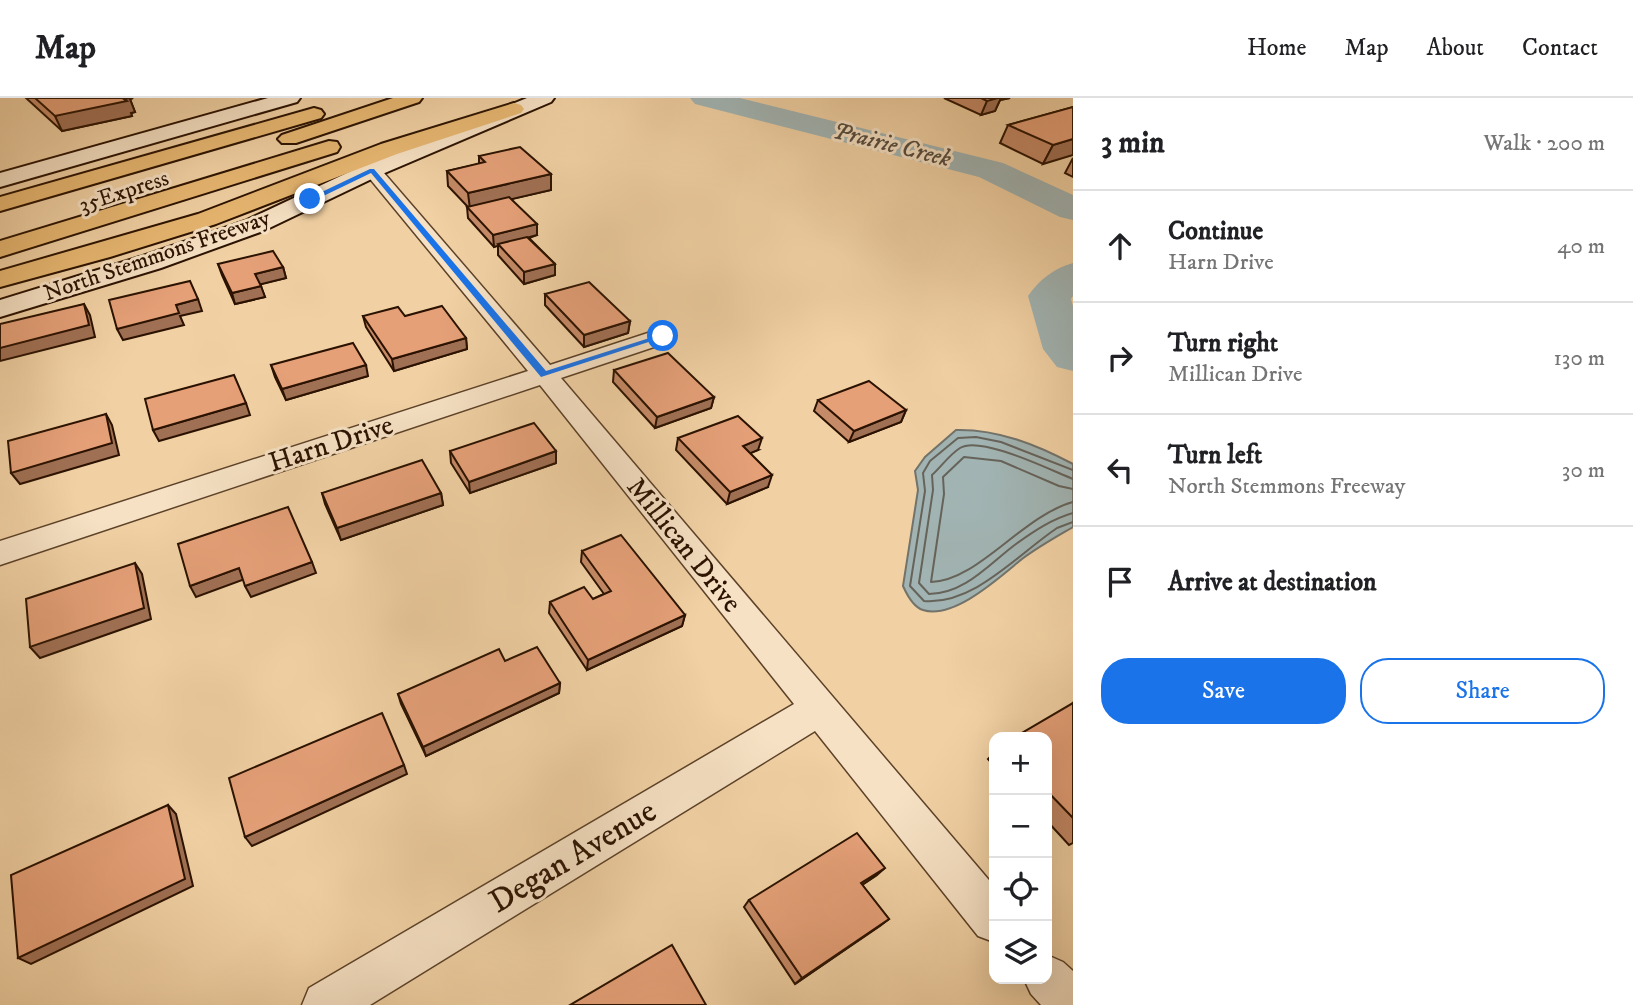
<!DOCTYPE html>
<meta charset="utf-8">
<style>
:root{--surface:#fff;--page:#f2f2f2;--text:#202124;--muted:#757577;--line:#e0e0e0;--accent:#1a73e8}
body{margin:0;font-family:"IM FELL DW Pica",serif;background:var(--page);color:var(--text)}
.controls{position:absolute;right:21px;bottom:21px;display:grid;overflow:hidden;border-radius:14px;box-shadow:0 7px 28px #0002}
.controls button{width:63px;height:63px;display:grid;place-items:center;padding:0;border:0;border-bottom:2px solid var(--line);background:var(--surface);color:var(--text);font:35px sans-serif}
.stop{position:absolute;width:21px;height:21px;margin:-16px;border:5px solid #1a73e8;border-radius:50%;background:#fff}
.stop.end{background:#1a73e8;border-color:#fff;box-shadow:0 2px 7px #0008}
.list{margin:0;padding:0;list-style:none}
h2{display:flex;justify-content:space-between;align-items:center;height:91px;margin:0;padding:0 28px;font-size:30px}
h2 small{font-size:23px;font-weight:400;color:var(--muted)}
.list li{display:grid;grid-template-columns:46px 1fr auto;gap:21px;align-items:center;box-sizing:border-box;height:112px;padding:0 28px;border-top:2px solid var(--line)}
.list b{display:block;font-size:26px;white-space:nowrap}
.list p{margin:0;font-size:23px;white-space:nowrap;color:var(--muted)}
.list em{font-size:23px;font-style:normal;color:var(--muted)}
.actions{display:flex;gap:14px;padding:21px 28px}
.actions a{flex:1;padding:16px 0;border:2px solid var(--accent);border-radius:28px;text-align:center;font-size:24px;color:var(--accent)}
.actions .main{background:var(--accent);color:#fff}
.icon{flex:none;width:38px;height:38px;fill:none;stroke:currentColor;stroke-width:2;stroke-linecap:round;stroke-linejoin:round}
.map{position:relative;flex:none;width:1073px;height:907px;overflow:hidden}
header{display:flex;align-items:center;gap:42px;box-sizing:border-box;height:98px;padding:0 35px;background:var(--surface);border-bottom:2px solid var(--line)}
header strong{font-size:33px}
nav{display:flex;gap:38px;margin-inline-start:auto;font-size:24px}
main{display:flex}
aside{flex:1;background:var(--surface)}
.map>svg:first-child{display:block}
.water{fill:#a1b4b3;stroke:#72736b;stroke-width:2}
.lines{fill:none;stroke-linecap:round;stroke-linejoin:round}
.shore{stroke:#66635a;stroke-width:2}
.river{fill:#a1b4b3;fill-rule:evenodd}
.street-casing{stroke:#5c4229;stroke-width:3}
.secondary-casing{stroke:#2b1200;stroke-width:4}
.highway-casing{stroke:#2b1200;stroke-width:4}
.street{fill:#f6e1c4;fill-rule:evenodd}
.secondary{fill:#f6e1c4;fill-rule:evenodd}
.highway{fill:#e8b872;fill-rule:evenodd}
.wall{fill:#c58a67;stroke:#2b1200;stroke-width:2}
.shaded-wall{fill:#a07054;stroke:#2b1200;stroke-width:2}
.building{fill:#e5a078;stroke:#2b1200;stroke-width:2}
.route{fill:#1a73e8}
.labels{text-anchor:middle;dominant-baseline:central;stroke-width:6;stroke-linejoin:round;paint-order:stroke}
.far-street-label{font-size:23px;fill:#2b1200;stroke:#f6e1c4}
.far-water-label{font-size:24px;font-style:italic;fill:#544b3f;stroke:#f6e1c4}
.street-label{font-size:28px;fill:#2b1200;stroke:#f6e1c4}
.near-street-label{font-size:33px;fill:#2b1200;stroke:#f6e1c4}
</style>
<header>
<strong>Map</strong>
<nav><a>Home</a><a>Map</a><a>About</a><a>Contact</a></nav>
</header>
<main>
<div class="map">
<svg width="1073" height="907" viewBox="0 0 1073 907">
<rect width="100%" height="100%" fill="#f1d1a4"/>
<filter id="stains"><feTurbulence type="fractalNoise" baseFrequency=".00286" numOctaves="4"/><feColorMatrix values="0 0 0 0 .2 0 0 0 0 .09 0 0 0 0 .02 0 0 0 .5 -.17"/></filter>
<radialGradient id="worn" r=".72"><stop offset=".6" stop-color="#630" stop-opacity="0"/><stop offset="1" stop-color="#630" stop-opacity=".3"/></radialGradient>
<path class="water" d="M956 332C998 331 1037 347 1073 366V429C1056 439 1038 449 1022 461 1001 478 954 522 923 512 913 509 907 497 903 488L918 392 915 373 925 359Z"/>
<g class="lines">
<g class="shore">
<path d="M1073 372 1001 344 976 339 958 340 930 363 923 375 925 393 910 488 924 503C974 507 1017 457 1057 430L1073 424"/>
<path d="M1073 381C1050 372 980 337 960 350 949 357 941 369 932 377L933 392 919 485 929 496C965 496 990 465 1016 446 1034 433 1052 421 1073 415"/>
<path d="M1073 391 1059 388 1001 363 964 359 943 379 944 396 931 484C978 483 1022 418 1073 404"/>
</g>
<g class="river">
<path d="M690 0H740L1003 65 1073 97V122L1060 119 979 79 695 6Z"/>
<path d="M1073 165V198L1071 201 1073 208V273L1057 269 1043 251 1028 198C1039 182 1054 170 1073 165Z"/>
</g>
<defs>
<g id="street">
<path d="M372 67 378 68 550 267 654 233 663 231 672 233 675 238 672 243 561 280 994 788V844L978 838 815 633 370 907H302L309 890 794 606 540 287 0 467V443L528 273 366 76 363 72 366 68Z"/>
<path d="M1047 857 1063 864 1073 873V907H1041L1031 896 1024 881H1047Z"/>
</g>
<g id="secondary">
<path d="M268 0H300L297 4 0 89V75Z"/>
<path d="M527 0H554L551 4 380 77 263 133 161 170 0 219V202L143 158 245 123 364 67Z"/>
</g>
<g id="highway">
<path d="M393 0H422L419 4 296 45H282L278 41 282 37Z"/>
<path d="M514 5 521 7 524 11 521 15 397 56 216 126 110 159 0 189V173L198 116 381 46Z"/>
<path d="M314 10 321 12 324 16 321 20 0 113V99Z"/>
<path d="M329 43 337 44 340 49 337 54 0 159V143Z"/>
</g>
</defs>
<use href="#street" class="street-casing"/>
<use href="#secondary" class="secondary-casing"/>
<use href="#highway" class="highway-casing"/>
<use href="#street" class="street"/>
<use href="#secondary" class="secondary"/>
<use href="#highway" class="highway"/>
</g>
<g class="wall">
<path d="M26 0H133L130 1 135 14 131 15 132 18 62 33Z"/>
<path d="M944 0H1010L1000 2 995 13 981 17Z"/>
<path d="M1073 9 1043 66 1000 45 1008 27Z"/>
<path d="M479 58 551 76V92L511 101 537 137 529 140 555 166V177L524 186 498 157V147L494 149 468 120 467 109H468L448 88 447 73 479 66Z"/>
<path d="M1073 60V79L1065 75Z"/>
<path d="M218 166 283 169 286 180 260 186 265 199 235 206 222 177Z"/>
<path d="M545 196 630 223 628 235 584 249 545 207Z"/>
<path d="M363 218H405L466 240 467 251 394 273 366 229Z"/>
<path d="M271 267 368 278 286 302 275 279Z"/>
<path d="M614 272 714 299 711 310 655 330 613 284Z"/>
<path d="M818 302 906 312 901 324 849 344 814 313Z"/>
<path d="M678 340 758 352 750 355 768 389 727 406 676 352Z"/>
<path d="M450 353 556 365 470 395 451 365Z"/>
<path d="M322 395H441L443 407 341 442 325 406Z"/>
<path d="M582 453 685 517 682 528 587 572 549 515 550 504 593 501 604 496 581 464Z"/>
<path d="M505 563 560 585 559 595 426 658 401 606 398 596Z"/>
<path d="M1073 605V745L1069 747 1047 723V639Z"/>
<path d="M994 655V668L988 661Z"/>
<path d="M877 777 862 787 889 821 795 886 744 809 749 802Z"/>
</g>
<g class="shaded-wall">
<path d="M109 0H133L130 1 135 14 131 15 132 18 62 33 55 18Z"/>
<path d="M984 0H1010L1000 2 995 13 981 17 987 3Z"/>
<path d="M1073 41V57L1043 66 1053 47Z"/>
<path d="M551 76V92L470 111 468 95Z"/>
<path d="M537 126V137L494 149 493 137Z"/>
<path d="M555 166V177L524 186V174Z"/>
<path d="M283 169 286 180 258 187 255 176Z"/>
<path d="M261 188 265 199 235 206 232 195Z"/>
<path d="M198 201 202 213 180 218 184 227 123 242 117 231 176 207Z"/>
<path d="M84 206 90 217 95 239 0 263V250Z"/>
<path d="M630 223 628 235 584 249V237Z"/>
<path d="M466 240 467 251 394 273 392 261Z"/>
<path d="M366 267 368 278 286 302 282 291Z"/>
<path d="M714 299 711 310 655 330 657 319Z"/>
<path d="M246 305 250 317 159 343 153 332Z"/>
<path d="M906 312 901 324 849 344 854 333Z"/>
<path d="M106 316 112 327 119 357 20 386 11 375Z"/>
<path d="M762 340 758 352 739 360 743 348Z"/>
<path d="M556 353V365L470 395 469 384Z"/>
<path d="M772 377 768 389 727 406 730 394Z"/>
<path d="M441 395 443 407 341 442 337 430Z"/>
<path d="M312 464 316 475 251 499 245 488Z"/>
<path d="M135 465 142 476 151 521 40 560 30 549Z"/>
<path d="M239 470 245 481 196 499 190 488Z"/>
<path d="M685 517 682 528 587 572 588 562Z"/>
<path d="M560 585 559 595 426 658 423 649Z"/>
<path d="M404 667 407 676 252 748 245 739Z"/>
<path d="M168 707 176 716 193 788 31 866 18 860Z"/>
<path d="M885 770 877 777 853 793 861 785Z"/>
<path d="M889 821 880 828 795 886 802 880Z"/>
</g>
<g class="building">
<path d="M35 0H130L124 1 127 3 55 18Z"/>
<path d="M981 0H998L987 3Z"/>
<path d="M1073 9V41L1053 47 1008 27Z"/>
<path d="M520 49 551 76 468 95 447 73 485 64 479 58Z"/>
<path d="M509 99 537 126 493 137 467 109Z"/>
<path d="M527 139 555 166 524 174 498 146Z"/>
<path d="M273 153 283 169 255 176 261 188 232 195 218 166Z"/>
<path d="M190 183 198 201 176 207 179 215 117 231 109 202Z"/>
<path d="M589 184 630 223 584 237 545 196Z"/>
<path d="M84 206 89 227 0 250V226Z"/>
<path d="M442 208 466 240 392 261 363 218 398 209 405 218Z"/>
<path d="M353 245 366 267 282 291 271 267Z"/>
<path d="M668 255 714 299 657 319 614 272Z"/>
<path d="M234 277 246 305 153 332 145 301Z"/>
<path d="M869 283 906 312 854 333 818 302Z"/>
<path d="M106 316 112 345 11 375 8 343Z"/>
<path d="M738 318 762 340 743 348 772 377 730 394 678 340Z"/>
<path d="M534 325 556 353 469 384 450 353Z"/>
<path d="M422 362 441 395 337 430 322 395Z"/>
<path d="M288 409 312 464 245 488 239 470 190 488 178 446Z"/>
<path d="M621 437 685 517 588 562 550 504 584 489 593 501 611 493 582 453Z"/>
<path d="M135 465 144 510 30 549 26 501Z"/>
<path d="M537 549 560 585 423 649 398 596 499 551 505 563Z"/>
<path d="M1073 605V720L1047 693V639H1015Z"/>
<path d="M382 615 404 667 245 739 229 680Z"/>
<path d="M168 707 185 781 18 860 11 777Z"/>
<path d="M857 735 885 770 861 785 889 821 802 880 749 802Z"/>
<path d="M672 847 706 907H570Z"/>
</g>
<path class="route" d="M370 71H374L546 273 659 237 667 238 541 279 371 75 313 103 307 101Z"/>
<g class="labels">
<g class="far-street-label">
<text transform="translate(124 94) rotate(-18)">35Express</text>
<text transform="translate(157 158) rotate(-19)">North Stemmons Freeway</text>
</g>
<g class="far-water-label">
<text transform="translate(892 47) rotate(14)">Prairie Creek</text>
</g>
<g class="street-label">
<text transform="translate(331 346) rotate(-18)">Harn Drive</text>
<text transform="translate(684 447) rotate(51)">Millican Drive</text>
</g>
<g class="near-street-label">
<text transform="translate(573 759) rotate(-31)">Degan Avenue</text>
</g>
</g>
<rect width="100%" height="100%" filter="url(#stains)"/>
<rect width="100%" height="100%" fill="url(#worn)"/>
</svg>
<div class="controls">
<button>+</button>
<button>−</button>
<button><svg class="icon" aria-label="locate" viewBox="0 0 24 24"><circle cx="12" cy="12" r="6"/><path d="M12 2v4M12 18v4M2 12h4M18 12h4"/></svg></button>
<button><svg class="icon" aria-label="layers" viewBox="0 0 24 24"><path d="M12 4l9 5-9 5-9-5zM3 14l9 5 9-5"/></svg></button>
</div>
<div class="stop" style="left:663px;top:238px"></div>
<div class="stop end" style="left:310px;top:101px"></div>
</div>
<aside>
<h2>3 min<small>Walk · 200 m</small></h2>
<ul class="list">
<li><svg class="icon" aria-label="ahead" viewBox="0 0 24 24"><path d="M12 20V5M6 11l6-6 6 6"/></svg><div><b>Continue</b><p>Harn Drive</p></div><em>40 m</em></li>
<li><svg class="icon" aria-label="right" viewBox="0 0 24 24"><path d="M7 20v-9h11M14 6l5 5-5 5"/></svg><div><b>Turn right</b><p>Millican Drive</p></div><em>130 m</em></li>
<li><svg class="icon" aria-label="left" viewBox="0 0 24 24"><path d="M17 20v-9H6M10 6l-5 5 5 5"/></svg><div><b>Turn left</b><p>North Stemmons Freeway</p></div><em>30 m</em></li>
<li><svg class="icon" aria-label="arrive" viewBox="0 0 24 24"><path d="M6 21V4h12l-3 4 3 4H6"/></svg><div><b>Arrive at destination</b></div></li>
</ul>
<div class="actions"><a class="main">Save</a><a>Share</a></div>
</aside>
</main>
